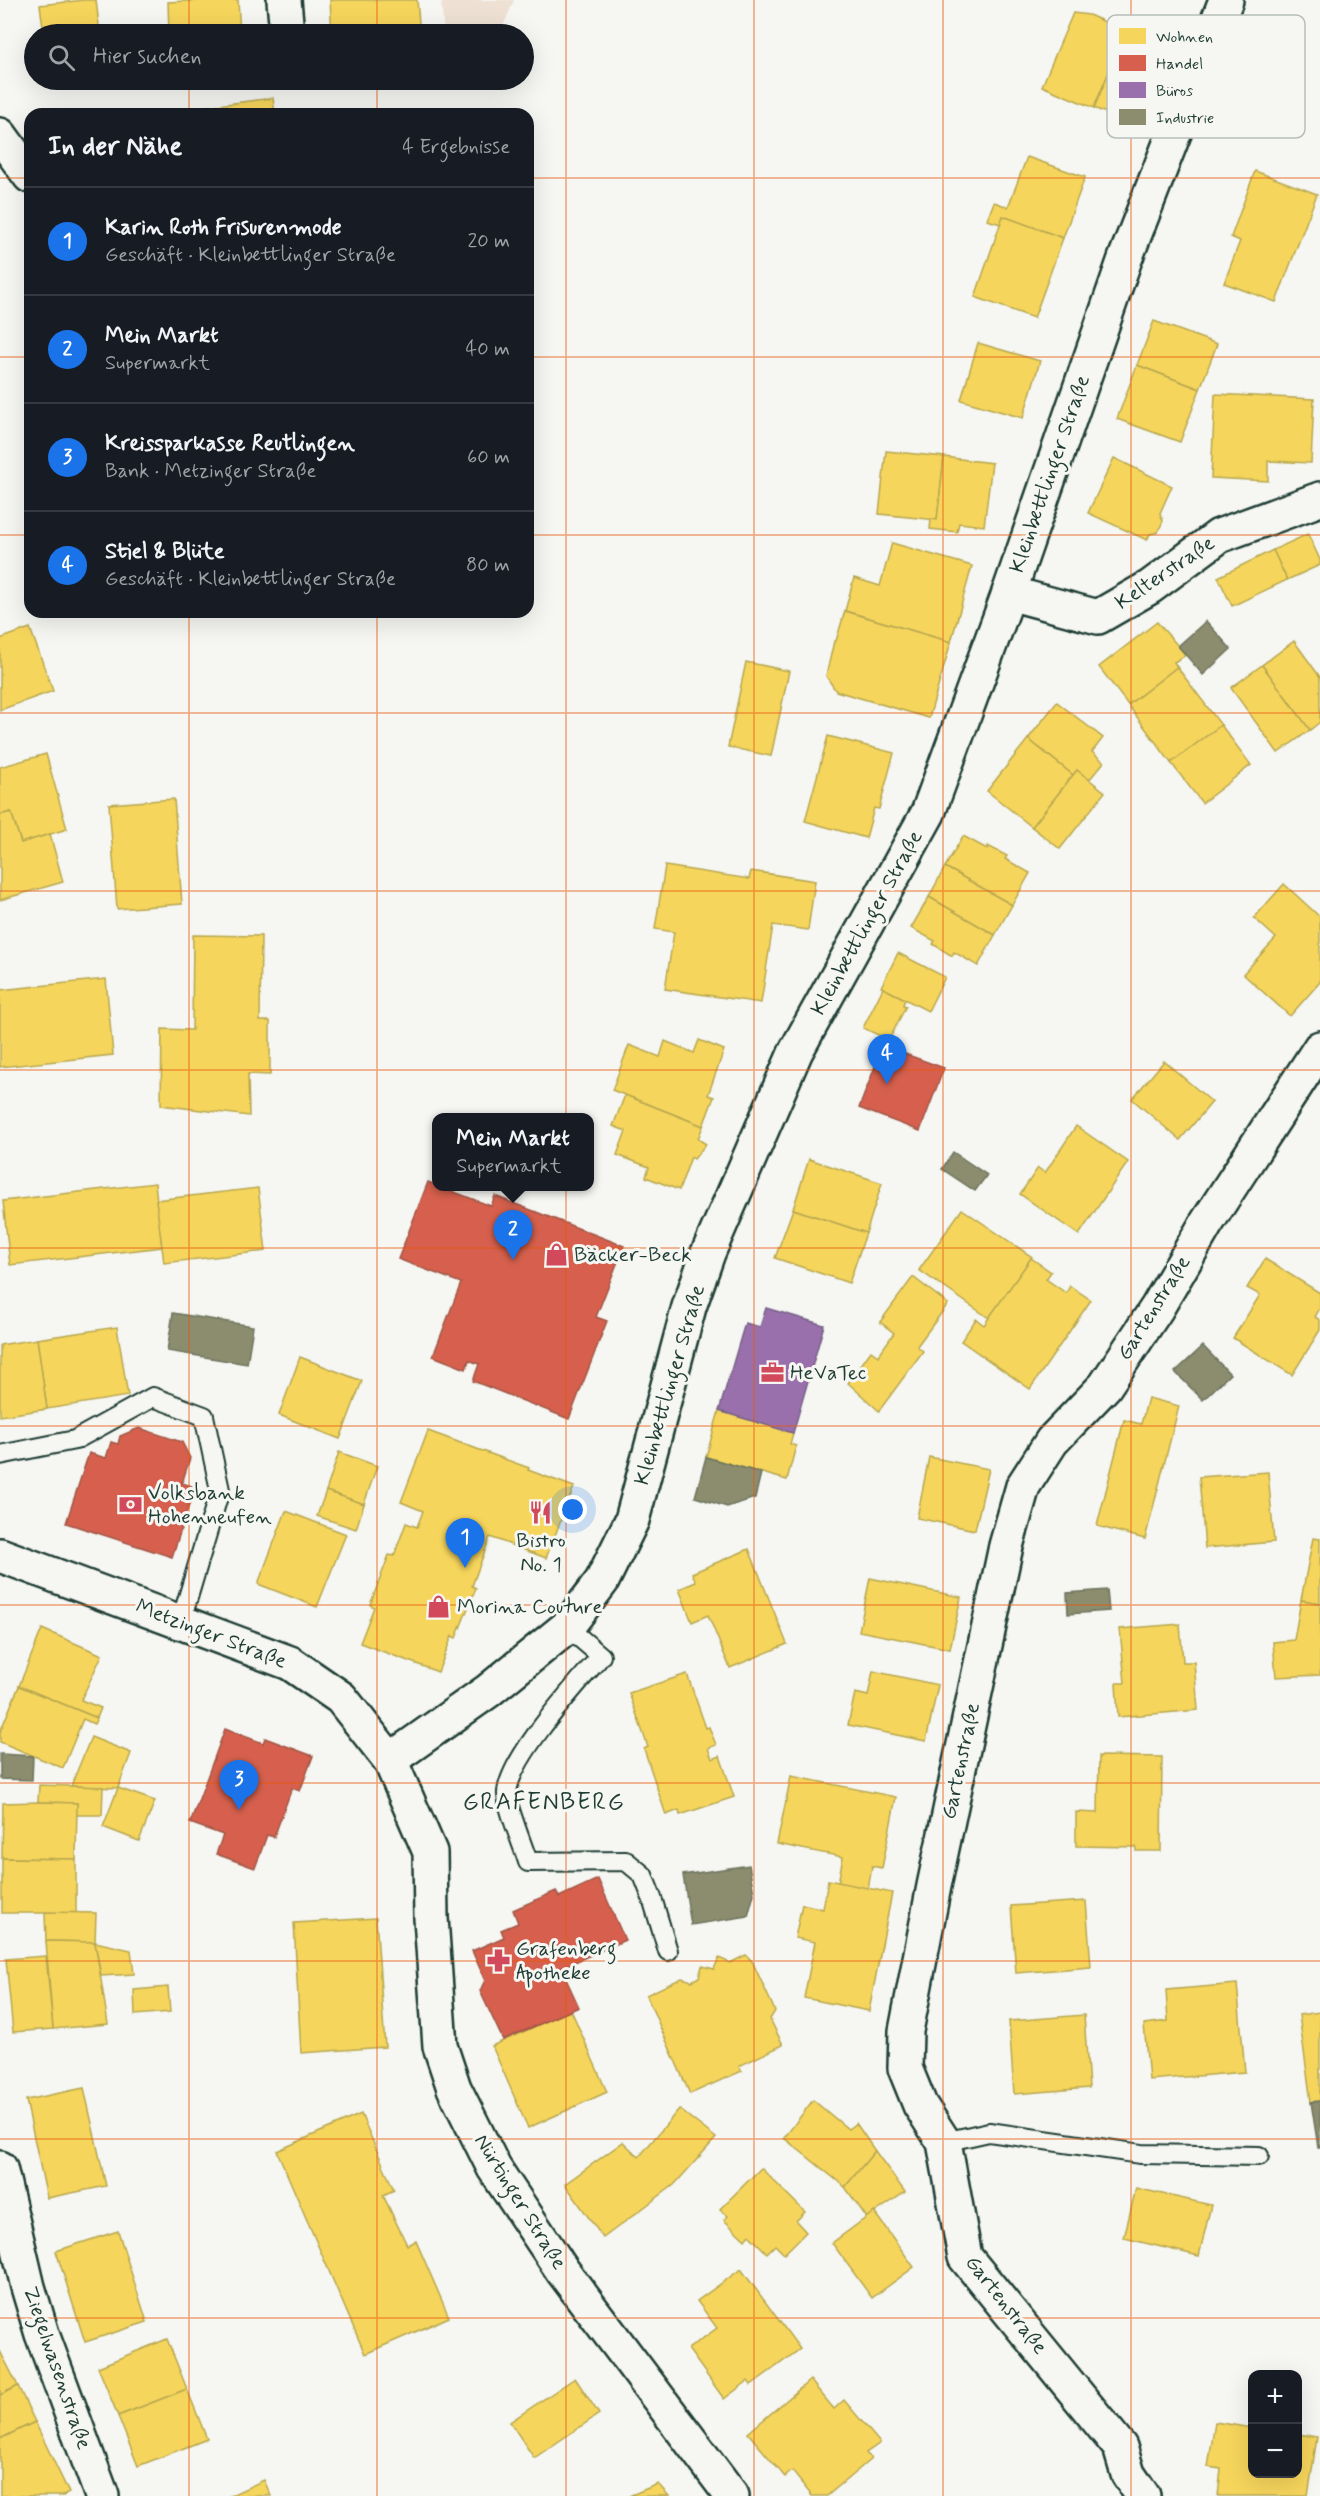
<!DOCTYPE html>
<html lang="de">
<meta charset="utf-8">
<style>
:root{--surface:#171b24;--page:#242831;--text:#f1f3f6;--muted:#9ea1a6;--line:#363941;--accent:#1a73e8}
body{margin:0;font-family:Mynerve,sans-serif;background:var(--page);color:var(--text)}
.controls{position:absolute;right:18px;bottom:18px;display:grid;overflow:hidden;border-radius:12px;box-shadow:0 6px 24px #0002}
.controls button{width:54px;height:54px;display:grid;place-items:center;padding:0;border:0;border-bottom:2px solid var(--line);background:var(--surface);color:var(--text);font:30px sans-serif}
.you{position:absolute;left:573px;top:1510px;width:21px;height:21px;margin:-15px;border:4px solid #fff;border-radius:50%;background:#1a73e8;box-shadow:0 0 0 9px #1a73e833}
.badge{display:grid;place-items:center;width:39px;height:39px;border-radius:50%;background:var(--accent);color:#fff;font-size:20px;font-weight:700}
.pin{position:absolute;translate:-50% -50px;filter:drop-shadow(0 2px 3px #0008)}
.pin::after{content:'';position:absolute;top:32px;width:21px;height:18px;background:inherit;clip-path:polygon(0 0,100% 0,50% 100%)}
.popup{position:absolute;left:432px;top:1113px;width:162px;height:78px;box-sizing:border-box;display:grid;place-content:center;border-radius:12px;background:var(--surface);filter:drop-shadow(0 2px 4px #0005);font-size:20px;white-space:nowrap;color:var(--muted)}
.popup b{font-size:22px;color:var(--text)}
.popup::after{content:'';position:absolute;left:50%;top:100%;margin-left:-12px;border:12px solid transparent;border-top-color:var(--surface)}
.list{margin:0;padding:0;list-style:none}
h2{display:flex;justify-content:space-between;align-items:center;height:78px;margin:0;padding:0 24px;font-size:26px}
h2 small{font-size:20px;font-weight:400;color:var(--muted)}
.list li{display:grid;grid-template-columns:39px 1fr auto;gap:18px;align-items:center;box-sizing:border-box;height:108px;padding:0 24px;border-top:2px solid var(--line)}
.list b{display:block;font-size:22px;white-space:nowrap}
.list p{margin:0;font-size:20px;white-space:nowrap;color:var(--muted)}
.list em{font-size:20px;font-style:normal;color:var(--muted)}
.icon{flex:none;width:33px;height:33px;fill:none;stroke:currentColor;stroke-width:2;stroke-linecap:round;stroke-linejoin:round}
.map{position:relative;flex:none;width:1320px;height:2496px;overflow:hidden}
.search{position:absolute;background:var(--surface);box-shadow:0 6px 24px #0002;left:24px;top:24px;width:510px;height:66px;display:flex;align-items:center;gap:15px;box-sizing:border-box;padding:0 21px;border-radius:33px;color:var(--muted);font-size:22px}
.panel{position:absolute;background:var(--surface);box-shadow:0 6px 24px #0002;left:24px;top:108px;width:510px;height:510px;border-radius:18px}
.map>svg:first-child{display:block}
.built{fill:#eee1d4}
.homes{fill:#f6d55c;stroke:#b6a750;stroke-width:1.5}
.shops{fill:#d6604d;stroke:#9f5646;stroke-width:1.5}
.offices{fill:#9970ab;stroke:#746187;stroke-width:1.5}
.industry{fill:#8c8c6e;stroke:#6b745d;stroke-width:1.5}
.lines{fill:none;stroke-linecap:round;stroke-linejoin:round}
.service-casing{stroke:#1f3d34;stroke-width:22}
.minor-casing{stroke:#1f3d34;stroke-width:38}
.tertiary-casing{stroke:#1f3d34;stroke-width:38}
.service{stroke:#f6f6f2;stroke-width:18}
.minor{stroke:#f6f6f2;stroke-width:33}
.tertiary{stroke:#f6f6f2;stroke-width:33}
.grid{fill:none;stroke:#e8590c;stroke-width:1.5;stroke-opacity:0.55}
.labels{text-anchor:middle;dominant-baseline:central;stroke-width:6;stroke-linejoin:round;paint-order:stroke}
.street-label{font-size:21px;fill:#1f3d34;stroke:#f6f6f2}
.poi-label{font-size:21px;fill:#1f3d34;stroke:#f6f6f2;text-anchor:start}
.quarter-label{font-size:24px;letter-spacing:1.5px;fill:#1f3d34;stroke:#f6f6f2}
.key{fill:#f6f6f2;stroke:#b6beb9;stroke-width:1.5}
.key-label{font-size:16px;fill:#1f3d34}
</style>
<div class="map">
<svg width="1320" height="2496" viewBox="0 0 1320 2496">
<rect width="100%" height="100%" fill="#f6f6f2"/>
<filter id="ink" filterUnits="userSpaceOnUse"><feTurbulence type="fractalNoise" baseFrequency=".0167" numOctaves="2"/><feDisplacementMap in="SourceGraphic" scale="12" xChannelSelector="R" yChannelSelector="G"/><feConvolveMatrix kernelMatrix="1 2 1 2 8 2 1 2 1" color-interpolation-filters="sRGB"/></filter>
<g filter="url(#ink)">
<path class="built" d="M441 0H514L500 34H444Z"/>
<g class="homes">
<path d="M84 0H96L100 34H44L40 5Z"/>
<path d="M206 0H238L240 34H169L168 2Z"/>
<path d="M330 0H417L420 34H332Z"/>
<path d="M1073 13 1089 15 1126 31 1094 108 1042 86Z"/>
<path d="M1126 31 1170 49 1137 126 1094 108Z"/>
<path d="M273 98 275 114H204L203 107Z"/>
<path d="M1027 157 1085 177 1063 238 1003 216 1001 224 987 220 994 202 1008 207Z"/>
<path d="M1255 171 1317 194 1276 302 1224 283 1240 241 1231 237Z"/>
<path d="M1003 216 1063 238 1034 318 975 297Z"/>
<path d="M1154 321 1217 344 1200 389 1137 365Z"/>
<path d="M978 343 1040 361 1023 418 961 400Z"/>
<path d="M1137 365 1200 389 1180 442 1117 419Z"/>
<path d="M1215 394 1314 399 1311 463 1268 461V481L1211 478Z"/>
<path d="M886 451 944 457 937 520 879 514Z"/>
<path d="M944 457 992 463 984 526 959 523 957 532 930 529 931 519 937 520Z"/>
<path d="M1114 458 1172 486 1160 513 1163 521 1158 532 1150 534 1147 540 1088 513Z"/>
<path d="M1308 534 1320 560V565L1287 580 1273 550Z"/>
<path d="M892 543 972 566 951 642 845 611 854 578 880 586Z"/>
<path d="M1273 550 1287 580 1232 606 1218 577Z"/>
<path d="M845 611 951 642 929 718 836 691 826 676 834 641H836Z"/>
<path d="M1157 622 1186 655 1174 662 1177 667 1128 705 1099 667Z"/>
<path d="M30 628 53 691 0 710V639Z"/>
<path d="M1294 641 1320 677V722L1310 730 1262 665Z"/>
<path d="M746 662 789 671 771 756 728 747Z"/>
<path d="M1262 665 1310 730 1278 753 1231 688Z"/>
<path d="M1177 667 1221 725 1171 763 1128 705Z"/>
<path d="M1057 702 1103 738 1092 752 1104 762 1089 780 1077 770 1073 775 1028 739Z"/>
<path d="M1221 725 1251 765 1202 803 1171 763Z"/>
<path d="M828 736 894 753 879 809 874 808 866 838 805 821Z"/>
<path d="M1028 739 1073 775 1032 827 987 791Z"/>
<path d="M46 754 67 829 21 843 11 812 0 815V767Z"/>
<path d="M1077 770 1105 792 1060 849 1032 827Z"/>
<path d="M174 799 182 904 117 909 109 804Z"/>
<path d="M11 812 21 843 50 834 63 882 0 900V815Z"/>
<path d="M963 836 987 849 988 846 1007 856 1005 859 1030 873 1012 905 945 867Z"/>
<path d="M665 866 749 879 751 871 815 881 808 930 773 925 761 1003 665 989 674 932 655 929Z"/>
<path d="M945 867 1012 905 995 935 929 897Z"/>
<path d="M1284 884 1320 917V982L1290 1016 1243 974 1276 938 1254 918Z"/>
<path d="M929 897 995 935 978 966 954 952 952 956 933 944 935 941 911 928Z"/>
<path d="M193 935 261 936 260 1021H270V1075L248 1074 249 1116 161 1105 162 1029 192 1030Z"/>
<path d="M898 953 945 977 928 1011 881 987Z"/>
<path d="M106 979 113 1055 0 1067V990Z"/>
<path d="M883 988 905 999 903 1005 906 1006 889 1040 863 1028Z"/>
<path d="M699 1040 724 1050 708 1095 714 1097 703 1126 612 1090 629 1045 660 1057 665 1041 694 1053Z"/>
<path d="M1164 1061 1212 1102 1180 1140 1132 1099Z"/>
<path d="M625 1095 703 1126 698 1139 706 1144 694 1159 691 1157 679 1190 646 1177 649 1167 617 1155 626 1131 613 1126Z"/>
<path d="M1076 1126 1128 1162 1079 1235 1020 1194 1038 1168 1045 1173Z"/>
<path d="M809 1159 882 1183 866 1233 793 1209Z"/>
<path d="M155 1183 162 1247 10 1265 3 1201Z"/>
<path d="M258 1188 266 1251 164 1263 156 1200Z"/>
<path d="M793 1209 866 1233 849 1283 775 1258Z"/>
<path d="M962 1209 1032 1257 989 1318 919 1270Z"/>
<path d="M1031 1258 1051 1272 1046 1279 1066 1293 1070 1286 1091 1300 1030 1389 961 1341 976 1319 984 1325Z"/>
<path d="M1265 1259 1320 1293V1308L1315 1317 1320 1320V1330L1292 1375 1233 1338 1260 1295 1247 1288Z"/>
<path d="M913 1277 948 1304 917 1346 923 1351 879 1411 848 1383 871 1351 878 1356 894 1333 880 1322Z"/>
<path d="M117 1327 128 1396 47 1409 37 1339Z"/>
<path d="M37 1339 47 1409 0 1416V1345Z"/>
<path d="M300 1357 362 1381 340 1439 279 1415Z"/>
<path d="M1148 1398 1179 1406 1145 1539 1097 1526 1124 1420 1141 1424Z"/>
<path d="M719 1411 793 1433 790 1444 796 1446 787 1480 706 1457Z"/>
<path d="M428 1431 529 1468 528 1470 574 1487 546 1558 490 1537 472 1586 476 1588 456 1638 452 1636 438 1672 360 1643 374 1607 370 1605 389 1555 394 1556 406 1523 417 1527 423 1511 401 1502Z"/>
<path d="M339 1452 377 1466 364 1504 326 1491Z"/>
<path d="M929 1457 989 1469 975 1530 917 1518Z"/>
<path d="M1268 1472 1274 1542 1205 1548 1199 1477Z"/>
<path d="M326 1491 364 1504 356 1529 317 1516Z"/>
<path d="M286 1511 346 1534 317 1607 258 1584Z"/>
<path d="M1313 1538 1320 1539V1603L1301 1600Z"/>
<path d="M749 1549 787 1644 730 1668 708 1615 692 1622 679 1589 696 1582 692 1573Z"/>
<path d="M870 1578 961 1597 950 1649 859 1631Z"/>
<path d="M1301 1600 1320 1603V1675L1276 1677 1273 1642 1294 1640Z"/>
<path d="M1180 1624 1183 1662H1194L1198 1710 1118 1717 1116 1683H1125L1120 1629Z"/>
<path d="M42 1629 102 1655 81 1700 101 1708 97 1718 19 1686Z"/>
<path d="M873 1671 938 1685 926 1741 848 1725 855 1693 868 1696Z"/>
<path d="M687 1674 706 1728 709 1727 716 1745 708 1748 712 1759 720 1756 734 1797 680 1815 679 1810 666 1815 644 1749 648 1747 629 1693Z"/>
<path d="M19 1686 97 1718 94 1724 83 1719 63 1768 0 1742V1732Z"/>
<path d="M91 1737 131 1753 118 1788 71 1786Z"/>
<path d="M1099 1756 1162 1757 1161 1851H1136V1847L1076 1846V1812L1098 1813Z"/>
<path d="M791 1776 896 1797 882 1868 872 1866 868 1889 838 1883 843 1857 777 1844Z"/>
<path d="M39 1785 103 1787 102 1815H76L77 1803 38 1802Z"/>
<path d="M118 1788 155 1801 139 1841 103 1827Z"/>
<path d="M38 1802 77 1803 76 1859 2 1858 3 1803Z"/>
<path d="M2 1858 76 1859V1913H2Z"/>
<path d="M828 1880 892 1893 869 2011 804 1998 815 1942 795 1938 802 1904 823 1909Z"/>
<path d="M1086 1901 1091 1967 1016 1973 1011 1906Z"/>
<path d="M45 1912 96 1913 95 1942 46 1941Z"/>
<path d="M376 1918 385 2047 301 2053 294 1923Z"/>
<path d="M46 1941 95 1942 108 2024 53 2029Z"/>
<path d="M95 1942 131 1950 134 1974 101 1976Z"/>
<path d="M746 1955 752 1961 775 2011 770 2019 783 2045 739 2066 742 2071 690 2094 646 1995 682 1978 692 1981 699 1977 702 1966 714 1969 719 1958 730 1963Z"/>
<path d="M46 1956 53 2029 13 2032 6 1959Z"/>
<path d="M1237 1984 1245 2072 1149 2080 1144 2024 1168 2021 1166 1990Z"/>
<path d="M168 1987 170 2012 135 2015 134 1990Z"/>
<path d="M571 2010 607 2092 528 2128 492 2046Z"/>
<path d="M1320 2012V2101L1311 2102 1299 2015Z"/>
<path d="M1084 2015 1089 2088 1014 2094 1009 2021Z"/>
<path d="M84 2088 106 2186 47 2198 26 2100Z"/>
<path d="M813 2100 848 2129 856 2123 875 2151 845 2187 784 2138Z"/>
<path d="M679 2109 716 2138 674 2185 603 2238 565 2184 623 2142 639 2157Z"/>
<path d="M361 2114 394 2190 383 2195 407 2245 416 2241 449 2317 365 2354 277 2151Z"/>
<path d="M875 2151 905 2192 867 2218 845 2187Z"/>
<path d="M761 2168 805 2212 796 2221 806 2232 784 2254 775 2245 767 2253 749 2235 745 2240 724 2220 728 2216 720 2209Z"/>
<path d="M1136 2188 1211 2205 1199 2256 1124 2238Z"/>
<path d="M874 2212 914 2267 872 2298 832 2243Z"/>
<path d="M118 2231 147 2322 85 2342 56 2251Z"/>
<path d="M741 2269 800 2349 751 2385 748 2381 724 2399 688 2349 717 2328 697 2301Z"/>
<path d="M167 2339 187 2389 118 2416 98 2367Z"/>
<path d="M0 2351 18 2386 0 2395Z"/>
<path d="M575 2378 599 2414 534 2458 510 2422Z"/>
<path d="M810 2380 834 2409 844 2400 880 2443 866 2453 871 2459 827 2496H812L792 2471 785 2477 748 2433Z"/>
<path d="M18 2386 35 2422 0 2439V2395Z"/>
<path d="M187 2389 207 2439 138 2466 118 2416Z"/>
<path d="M35 2422 69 2493 63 2496H0V2439Z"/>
<path d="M1215 2422 1252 2428V2474H1298V2434L1317 2437 1308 2496H1218L1221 2469 1208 2467Z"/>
<path d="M264 2480 271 2496H229Z"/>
<path d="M658 2484 669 2496H629Z"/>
</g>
<g class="shops">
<path d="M883 1046 944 1068 920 1131 859 1108Z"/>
<path d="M428 1182 491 1206 495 1196 624 1246 596 1317 607 1321 569 1419 473 1381 479 1364 469 1360 466 1369 433 1356 461 1283 398 1259Z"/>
<path d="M139 1428 182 1442 190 1458 182 1483 195 1487 172 1557 66 1523 89 1453 106 1458 111 1442 118 1444 120 1436Z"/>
<path d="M225 1729 263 1743 265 1738 313 1756 300 1791 292 1788 274 1837 267 1835 255 1868 216 1854 223 1835 190 1823Z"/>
<path d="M598 1879 625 1940 561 1968 579 2007 503 2040 480 1991 485 1980 472 1951 504 1937 501 1930 518 1923 513 1910 556 1891 559 1897Z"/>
</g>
<path class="offices" d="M766 1308 824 1325 793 1433 719 1411 745 1323 760 1327Z"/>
<g class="industry">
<path d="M1206 621 1231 649 1203 675 1178 646Z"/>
<path d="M953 1152 987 1175 975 1191 942 1169Z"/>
<path d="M173 1313 253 1326 247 1364 167 1351Z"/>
<path d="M1203 1346 1230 1374 1203 1400 1175 1372Z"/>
<path d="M706 1457 761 1473 755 1498 727 1507 695 1497Z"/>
<path d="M1107 1590 1109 1611 1068 1614 1067 1593Z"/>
<path d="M0 1754 33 1756 32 1780 0 1779Z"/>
<path d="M749 1865 754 1894 748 1916 691 1925 683 1875Z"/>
<path d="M1320 2101V2147H1318L1311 2102Z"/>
</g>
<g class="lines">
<defs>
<g id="service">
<path d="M0 1455 75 1440 153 1397 204 1416 220 1490 181 1621"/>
<path d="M567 1627 601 1656C576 1685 511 1756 507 1792 505 1803 524 1848 528 1862L626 1861 643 1875 652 1898 668 1951"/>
<path d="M944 2142 989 2132 1141 2154 1259 2156"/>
</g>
<g id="minor">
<path d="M284 0 287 34"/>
<path d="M0 135 30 176"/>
<path d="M1009 593 1098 617 1150 587 1219 536 1320 499"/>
<path d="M0 2168 28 2287 42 2334 102 2496"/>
<path d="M1143 2496 1128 2474 1120 2447 965 2257 944 2142 920 2105 905 2068 906 2031 934 1886 1006 1546 1023 1486 1052 1441 1105 1386 1157 1308 1206 1224 1320 1048"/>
</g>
<g id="tertiary">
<path d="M0 1555 290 1663 341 1698 390 1760 430 1852 431 1918 440 2046 454 2088 494 2168 562 2270 732 2496"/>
<path d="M390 1760 488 1691 567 1627 602 1581 632 1520 689 1307 708 1253 796 1051 928 813 1009 593 1125 259 1226 0"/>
</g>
</defs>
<use href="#service" class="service-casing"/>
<use href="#minor" class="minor-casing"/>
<use href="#tertiary" class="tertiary-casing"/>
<use href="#service" class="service"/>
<use href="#minor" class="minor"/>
<use href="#tertiary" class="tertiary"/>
</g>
</g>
<path class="grid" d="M189 0V34M377 0V34M566 0V2496M754 0V2496M943 0V2496M1131 0V2496M189 80V114M377 80V114M0 178H30M528 178H1320M0 357H30M528 357H1320M0 535H30M528 535H1320M189 612V2496M377 612V2496M0 713H1320M0 891H1320M0 1070H1320M0 1248H1320M0 1426H1320M0 1605H1320M0 1783H1320M0 1961H1320M0 2139H1320M0 2318H1320"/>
<defs>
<symbol id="shop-bare" viewBox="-9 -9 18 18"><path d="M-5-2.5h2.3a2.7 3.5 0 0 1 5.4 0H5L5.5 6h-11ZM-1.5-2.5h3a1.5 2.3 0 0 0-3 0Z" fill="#d1495b" stroke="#f6f6f2" stroke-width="2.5" paint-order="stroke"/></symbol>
<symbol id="office-bare" viewBox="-9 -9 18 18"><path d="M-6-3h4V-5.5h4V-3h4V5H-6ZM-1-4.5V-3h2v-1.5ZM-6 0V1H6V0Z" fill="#d1495b" stroke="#f6f6f2" stroke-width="2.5" paint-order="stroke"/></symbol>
<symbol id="bank-bare" viewBox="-9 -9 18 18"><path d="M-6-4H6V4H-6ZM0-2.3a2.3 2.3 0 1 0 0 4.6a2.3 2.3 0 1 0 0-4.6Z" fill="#d1495b" stroke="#f6f6f2" stroke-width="2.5" paint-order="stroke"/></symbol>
<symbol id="restaurant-bare" viewBox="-9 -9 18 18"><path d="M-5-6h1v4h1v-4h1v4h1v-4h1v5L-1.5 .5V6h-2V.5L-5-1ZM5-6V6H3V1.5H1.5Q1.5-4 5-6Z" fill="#d1495b" stroke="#f6f6f2" stroke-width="2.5" paint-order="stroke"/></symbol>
<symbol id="pharmacy-bare" viewBox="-9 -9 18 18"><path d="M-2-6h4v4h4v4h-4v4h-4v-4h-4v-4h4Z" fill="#d1495b" stroke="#f6f6f2" stroke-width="2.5" paint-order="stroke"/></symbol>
</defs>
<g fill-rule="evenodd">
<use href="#shop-bare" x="540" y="1238" width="33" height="33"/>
<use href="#office-bare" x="756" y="1356" width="33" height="33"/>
<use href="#bank-bare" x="114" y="1488" width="33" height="33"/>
<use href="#restaurant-bare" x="524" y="1496" width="33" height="33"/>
<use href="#shop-bare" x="422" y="1590" width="33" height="33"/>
<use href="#pharmacy-bare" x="482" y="1944" width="33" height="33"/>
</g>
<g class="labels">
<g class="street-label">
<text transform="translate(1050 474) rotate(-71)">Kleinbettlinger Straße</text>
<text transform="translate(1165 573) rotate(-34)">Kelterstraße</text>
<text transform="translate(867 923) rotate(-61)">Kleinbettlinger Straße</text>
<text transform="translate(1154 1308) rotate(-58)">Gartenstraße</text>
<text transform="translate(670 1385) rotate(-74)">Kleinbettlinger Straße</text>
<text transform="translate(211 1634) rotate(21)">Metzinger Straße</text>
<text transform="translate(961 1761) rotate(-78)">Gartenstraße</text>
<text transform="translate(520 2202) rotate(58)">Nürtinger Straße</text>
<text transform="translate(1006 2305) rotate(52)">Gartenstraße</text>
<text transform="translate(57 2368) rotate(71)">Ziegelwasenstraße</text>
</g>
<g class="poi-label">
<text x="574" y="1255">Bäcker-Beck</text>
<text x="790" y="1373">HeVaTec</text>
<text x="148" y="1493">Volksbank<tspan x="148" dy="24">Hohenneufen</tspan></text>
<text x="541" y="1541" text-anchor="middle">Bistro<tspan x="541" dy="24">No. 1</tspan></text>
<text x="457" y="1607">Morina Couture</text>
<text x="516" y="1949">Grafenberg<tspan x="516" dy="24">Apotheke</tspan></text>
</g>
<g class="quarter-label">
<text x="544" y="1802">GRAFENBERG</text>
</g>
</g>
<rect x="1107" y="15" width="198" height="123" rx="9" class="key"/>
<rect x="1119" y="28" width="27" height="16" fill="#f6d55c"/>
<rect x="1119" y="55" width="27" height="16" fill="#d6604d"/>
<rect x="1119" y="82" width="27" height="16" fill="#9970ab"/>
<rect x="1119" y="109" width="27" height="16" fill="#8c8c6e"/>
<g class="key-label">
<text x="1156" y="42">Wohnen</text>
<text x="1156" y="69">Handel</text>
<text x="1156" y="96">Büros</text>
<text x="1156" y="123">Industrie</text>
</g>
</svg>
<div class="controls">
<button>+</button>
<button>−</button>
</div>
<div class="you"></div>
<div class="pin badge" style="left:465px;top:1568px">1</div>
<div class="pin badge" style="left:513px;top:1260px">2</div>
<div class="popup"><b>Mein Markt</b>Supermarkt</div>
<div class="pin badge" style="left:239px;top:1810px">3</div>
<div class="pin badge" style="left:887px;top:1084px">4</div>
<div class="search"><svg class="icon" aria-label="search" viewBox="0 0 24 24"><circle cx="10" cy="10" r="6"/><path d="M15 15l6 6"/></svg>Hier suchen</div>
<section class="panel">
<h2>In der Nähe<small>4 Ergebnisse</small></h2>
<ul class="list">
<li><span class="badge">1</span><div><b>Karin Roth Frisurenmode</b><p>Geschäft · Kleinbettlinger Straße</p></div><em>20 m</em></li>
<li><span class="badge">2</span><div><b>Mein Markt</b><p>Supermarkt</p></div><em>40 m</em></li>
<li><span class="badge">3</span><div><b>Kreissparkasse Reutlingen</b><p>Bank · Metzinger Straße</p></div><em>60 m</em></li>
<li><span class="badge">4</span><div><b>Stiel &amp; Blüte</b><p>Geschäft · Kleinbettlinger Straße</p></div><em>80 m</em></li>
</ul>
</section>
</div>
